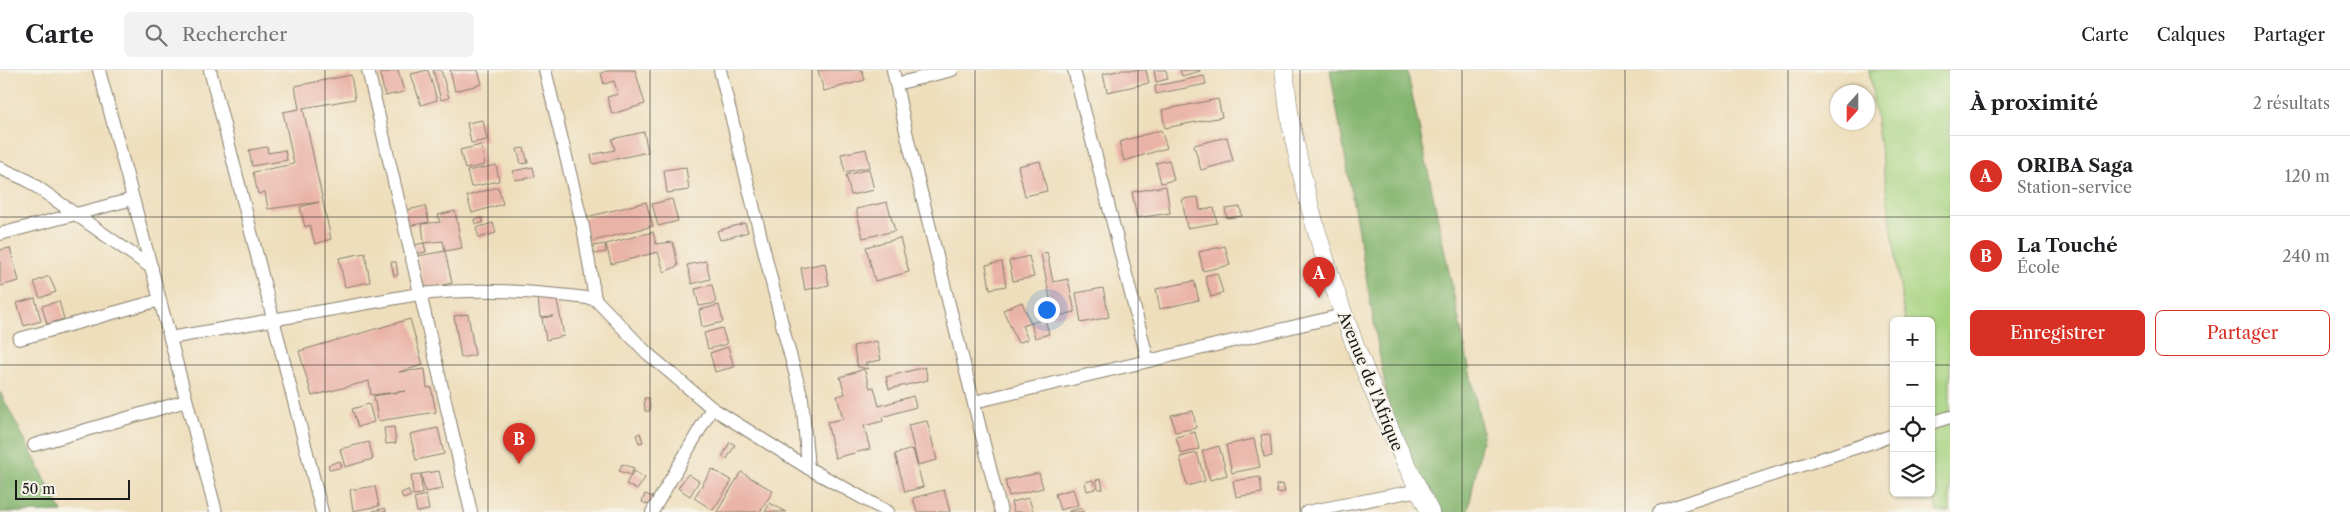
<!DOCTYPE html>
<html lang="fr">
<meta charset="utf-8">
<style>
:root{--surface:#fff;--page:#f2f2f2;--text:#202124;--muted:#757577;--line:#e0e0e0;--accent:#d93025}
body{margin:0;font-family:"Libre Caslon Text",serif;background:var(--page);color:var(--text)}
.controls{position:absolute;right:15px;bottom:15px;display:grid;overflow:hidden;border-radius:8px;box-shadow:0 1px 4px #0004}
.controls button{width:45px;height:45px;display:grid;place-items:center;padding:0;border:0;border-bottom:1px solid var(--line);background:var(--surface);color:var(--text);font:25px sans-serif}
.compass{position:absolute;left:1830px;top:15px;width:45px;height:45px;border-radius:50%;background:var(--surface);box-shadow:0 1px 4px #0004;rotate:201deg}
.scale{position:absolute;left:15px;bottom:12px;width:115px;box-sizing:border-box;padding-left:5px;border:2px solid #1c1c1c;border-top:0;font-size:14px;line-height:18px;white-space:nowrap;color:#1c1c1c;-webkit-text-stroke:4px #f7f3e8;paint-order:stroke}
.you{position:absolute;left:1046px;top:239px;width:18px;height:18px;margin:-12px;border:4px solid #fff;border-radius:50%;background:#1a73e8;box-shadow:0 0 0 8px #1a73e833}
.badge{display:grid;place-items:center;width:32px;height:32px;border-radius:50%;background:var(--accent);color:#fff;font-size:16px;font-weight:700}
.pin{position:absolute;translate:-50% -41px;filter:drop-shadow(0 1px 2px #0008)}
.pin::after{content:'';position:absolute;top:26px;width:18px;height:15px;background:inherit;clip-path:polygon(0 0,100% 0,50% 100%)}
.list{margin:0;padding:0;list-style:none}
h2{display:flex;justify-content:space-between;align-items:center;height:65px;margin:0;padding:0 20px;font-size:21px}
h2 small{font-size:16px;font-weight:400;color:var(--muted)}
.list li{display:grid;grid-template-columns:32px 1fr auto;gap:15px;align-items:center;box-sizing:border-box;height:80px;padding:0 20px;border-top:1px solid var(--line)}
.list b{display:block;font-size:19px;white-space:nowrap}
.list p{margin:0;font-size:16px;white-space:nowrap;color:var(--muted)}
.list em{font-size:16px;font-style:normal;color:var(--muted)}
.actions{display:flex;gap:10px;padding:15px 20px}
.actions a{flex:1;padding:11px 0;border:1px solid var(--accent);border-radius:8px;text-align:center;font-size:18px;color:var(--accent)}
.actions .main{background:var(--accent);color:#fff}
.icon{flex:none;width:28px;height:28px;fill:none;stroke:currentColor;stroke-width:2;stroke-linecap:round;stroke-linejoin:round}
.map{position:relative;flex:none;width:1950px;height:442px;overflow:hidden}
header{display:flex;align-items:center;gap:30px;box-sizing:border-box;height:70px;padding:0 25px;background:var(--surface);border-bottom:1px solid var(--line)}
header strong{font-size:24px}
nav{display:flex;gap:28px;margin-inline-start:auto;font-size:18px}
.search{width:350px;height:45px;background:var(--page);display:flex;align-items:center;gap:12px;box-sizing:border-box;padding:0 18px;border-radius:8px;color:var(--muted);font-size:19px}
main{display:flex}
aside{flex:1;background:var(--surface)}
.map>svg:first-child{display:block}
.green{fill:#a6d380;stroke:#61784e}
.forest{fill:#84b56e;stroke:#506845}
.building{fill:#eab3a7}
.lines{fill:none;stroke-linecap:round;stroke-linejoin:round}
.minor-casing{stroke:#857d6c;stroke-width:14}
.secondary-casing{stroke:#857d6c;stroke-width:19}
.minor{stroke:#fff;stroke-width:12}
.secondary{stroke:#fff;stroke-width:18}
.grid{fill:none;stroke:#1c1c1c;stroke-width:1;stroke-opacity:0.55}
.labels{text-anchor:middle;dominant-baseline:central;stroke-width:4;stroke-linejoin:round;paint-order:stroke}
.street-label{font-size:16px;fill:#1c1c1c;stroke:#f7f3e8}
</style>
<header>
<strong>Carte</strong>
<div class="search"><svg class="icon" aria-label="search" viewBox="0 0 24 24"><circle cx="10" cy="10" r="6"/><path d="M15 15l6 6"/></svg>Rechercher</div>
<nav><a>Carte</a><a>Calques</a><a>Partager</a></nav>
</header>
<main>
<div class="map">
<svg width="1950" height="442" viewBox="0 0 1950 442">
<rect width="100%" height="100%" fill="#f7f3e8"/>
<filter id="ink" filterUnits="userSpaceOnUse"><feTurbulence type="fractalNoise" baseFrequency=".02" numOctaves="2"/><feDisplacementMap in="SourceGraphic" scale="10" xChannelSelector="R" yChannelSelector="G"/><feConvolveMatrix kernelMatrix="1 2 1 2 8 2 1 2 1" color-interpolation-filters="sRGB"/></filter>
<filter id="wash" filterUnits="userSpaceOnUse"><feTurbulence type="fractalNoise" baseFrequency=".0096" numOctaves="4" result="noise"/><feDisplacementMap in="SourceGraphic" scale="20" xChannelSelector="R" yChannelSelector="G"/><feGaussianBlur stdDeviation="1.12" result="paint"/><feColorMatrix in="noise" values="0 0 0 0 0 0 0 0 0 0 0 0 0 0 0 0 0 1.4 0 .05"/><feComposite in="paint" operator="in"/></filter>
<g filter="url(#wash)">
<rect width="100%" height="100%" fill="#eedebc"/>
<path class="green" d="M1869 0H1950V442H1937L1931 413V251H1905Z"/>
<g class="forest">
<path d="M1330 0H1407L1483 365 1468 442H1431L1389 339Z"/>
<path d="M0 322 62 442H0Z"/>
</g>
<g id="blocks">
<g class="building">
<path d="M398 0 404 22 385 26 380 4Z"/>
<path d="M428 0 437 30 421 35 411 4Z"/>
<path d="M433 0H441L449 28 441 30Z"/>
<path d="M450 0H478L482 14 455 21Z"/>
<path d="M610 0H635L645 34 612 44 607 27 618 24 614 11 604 14 601 3Z"/>
<path d="M818 0H862L865 10 824 21Z"/>
<path d="M1122 0H1146L1149 13 1107 22 1103 4Z"/>
<path d="M1154 0H1166L1168 9 1156 12Z"/>
<path d="M1180 0H1200V1L1182 6Z"/>
<path d="M351 5 355 29 303 38 331 169 315 174 310 155 305 157 300 137 319 132 268 139 265 122 258 124 253 102 294 94 283 42 299 39 295 16Z"/>
<path d="M1204 6 1206 14 1156 24 1155 16Z"/>
<path d="M1218 29 1222 47 1165 58 1162 40Z"/>
<path d="M483 50 487 70 471 73 467 53Z"/>
<path d="M1161 60 1167 78 1124 91 1119 72Z"/>
<path d="M644 62 648 82 593 94 591 85 615 80 612 69Z"/>
<path d="M1227 67 1233 91 1201 100 1194 75Z"/>
<path d="M481 75 485 95 465 99 460 80Z"/>
<path d="M267 77 268 83 285 80 287 90 252 96 249 80Z"/>
<path d="M524 78 528 93 521 94 517 79Z"/>
<path d="M866 79 870 97 845 102 841 84Z"/>
<path d="M1169 90 1174 110 1161 113 1156 93Z"/>
<path d="M1040 91 1047 121 1025 126 1018 96Z"/>
<path d="M496 95 499 111 471 117 467 101Z"/>
<path d="M533 97 535 107 515 110 513 101Z"/>
<path d="M686 97 689 120 667 123 664 100Z"/>
<path d="M869 99 874 120 851 125 846 105Z"/>
<path d="M1166 116 1170 143 1137 148 1132 122Z"/>
<path d="M498 117 503 134 472 143 467 126Z"/>
<path d="M1198 127 1200 140 1214 138 1217 153 1187 158 1182 129Z"/>
<path d="M672 129 678 151 658 156 652 134Z"/>
<path d="M646 132 653 156 589 172 583 148Z"/>
<path d="M887 132 895 161 863 168 856 139Z"/>
<path d="M425 136 429 152 407 156 403 141Z"/>
<path d="M1240 137 1242 146 1227 148 1225 139Z"/>
<path d="M455 141 462 178 445 181 452 213 425 219 418 186 445 181 443 171 424 173 422 154 440 152 438 145Z"/>
<path d="M482 148 483 153 475 154 474 149Z"/>
<path d="M493 153 496 163 479 168 476 158Z"/>
<path d="M745 153 748 162 720 170 717 161Z"/>
<path d="M653 162 656 174 673 172 678 196 664 202 658 182 611 194 606 174Z"/>
<path d="M900 168 909 202 875 211 866 177Z"/>
<path d="M424 173 426 182 416 184 414 175Z"/>
<path d="M605 174 606 182 594 184 593 176Z"/>
<path d="M1225 176 1230 195 1203 201 1199 182Z"/>
<path d="M10 178 19 211 0 216V180Z"/>
<path d="M1047 182 1053 212 1068 209 1075 242 1054 247 1041 184Z"/>
<path d="M365 183 370 212 345 217 339 188Z"/>
<path d="M1029 186 1034 207 1013 211 1009 191Z"/>
<path d="M706 191 710 209 692 214 687 195Z"/>
<path d="M391 192H396L398 205 394 206Z"/>
<path d="M1002 192 1006 216 990 219 986 195Z"/>
<path d="M825 193 829 215 805 220 801 198Z"/>
<path d="M1217 203 1223 223 1211 227 1205 206Z"/>
<path d="M49 206 56 222 40 228 34 212Z"/>
<path d="M1194 211 1199 230 1160 239 1156 219Z"/>
<path d="M712 215 716 233 699 236 695 219Z"/>
<path d="M1103 218 1109 247 1081 253 1076 223Z"/>
<path d="M556 225 564 266 546 270 542 248 553 246 540 247 538 228Z"/>
<path d="M35 228 41 251 24 256 17 233Z"/>
<path d="M59 231 64 249 47 254 42 236Z"/>
<path d="M1022 232 1031 253 1022 256 1028 269 1018 273 1003 240Z"/>
<path d="M719 235 723 252 702 257 699 240Z"/>
<path d="M468 244 475 285 461 288 454 246Z"/>
<path d="M410 249 423 295 399 302 425 299 427 318 431 317 436 342 378 351 374 326 406 321 371 325 369 311 312 326 299 281Z"/>
<path d="M1045 249 1049 264 1035 268 1031 253Z"/>
<path d="M722 258 727 274 708 279 704 263Z"/>
<path d="M877 271 881 290 865 293 869 299 858 297 853 276Z"/>
<path d="M728 277 734 297 715 302 710 283Z"/>
<path d="M925 297 928 310 889 319 886 307Z"/>
<path d="M864 299 870 318 874 317 879 336 913 326 916 337 882 347 883 351 864 356 870 379 835 388 827 352 843 349 837 326 845 324 840 307Z"/>
<path d="M644 328H649L650 341H645Z"/>
<path d="M369 334 374 352 358 357 352 339Z"/>
<path d="M1193 341 1196 358 1175 362 1171 345Z"/>
<path d="M927 351 937 390 918 395 908 355Z"/>
<path d="M394 357 396 373 386 374 384 358Z"/>
<path d="M438 358 444 384 416 390 410 364Z"/>
<path d="M1195 362 1199 379 1181 384 1176 367Z"/>
<path d="M640 363 643 372 639 373 636 365Z"/>
<path d="M1270 364 1272 386 1264 387 1261 365Z"/>
<path d="M1254 369 1260 397 1232 403 1226 375Z"/>
<path d="M369 372 373 389 345 397 340 379Z"/>
<path d="M730 372 735 375 727 389 722 387Z"/>
<path d="M1219 376 1227 405 1210 410 1202 381Z"/>
<path d="M913 379 923 417 905 422 895 384Z"/>
<path d="M1197 383 1205 411 1187 416 1180 387Z"/>
<path d="M340 391 342 397 330 400 328 395Z"/>
<path d="M622 394 634 398 631 405 634 401 645 408 637 420 626 414 631 405 619 401Z"/>
<path d="M712 399 732 411 713 440 694 428Z"/>
<path d="M439 401 443 419 425 422 421 404Z"/>
<path d="M741 402 773 421 760 442H717Z"/>
<path d="M1039 403 1043 418 1009 426 1005 410Z"/>
<path d="M421 404 422 424 413 425 411 405Z"/>
<path d="M688 404 699 411 690 426 678 418Z"/>
<path d="M1260 407 1262 423 1236 427 1233 411Z"/>
<path d="M1101 409 1103 419H1098L1096 410Z"/>
<path d="M1093 410 1095 419 1087 421 1085 412Z"/>
<path d="M1283 414 1285 422 1277 423 1276 415Z"/>
<path d="M375 416 379 436 353 441 350 420Z"/>
<path d="M1073 419 1078 435 1060 440 1055 424Z"/>
<path d="M408 420 411 426 403 429 401 423Z"/>
<path d="M944 420 950 442H917L913 428Z"/>
<path d="M645 424 655 428 652 436 642 432Z"/>
<path d="M426 425 429 440 417 442 414 428Z"/>
<path d="M1029 428 1033 442H1014L1011 432Z"/>
<path d="M770 433 786 442H765Z"/>
<path d="M385 438 386 442H373V441Z"/>
<path d="M1082 438 1083 442H1069V441Z"/>
</g>
</g>
</g>
<g filter="url(#ink)">
<use href="#blocks" fill-opacity="0" stroke="#857d6c" stroke-width="1"/>
<g class="lines">
<defs>
<g id="minor">
<path d="M99 0 216 442"/>
<path d="M210 0 322 442"/>
<path d="M368 0 471 442"/>
<path d="M545 0 583 157 595 229 647 283 712 338 808 398 888 442"/>
<path d="M720 0 785 266 802 328 808 398"/>
<path d="M893 0 907 66 1001 442"/>
<path d="M1074 0 1148 291"/>
<path d="M896 14 952 0"/>
<path d="M0 98 27 110 152 198"/>
<path d="M0 164 133 129"/>
<path d="M170 268 419 224C481 218 533 221 595 229"/>
<path d="M19 269 160 230"/>
<path d="M974 332 1343 245"/>
<path d="M1931 353 1950 347"/>
<path d="M34 375 186 331"/>
<path d="M652 442 712 338"/>
<path d="M1307 442 1419 420"/>
<path d="M1659 442 1894 365"/>
</g>
<path id="secondary" d="M1284 0C1287 21 1288 43 1293 64 1319 195 1369 323 1430 442"/>
</defs>
<use href="#minor" class="minor-casing"/>
<use href="#secondary" class="secondary-casing"/>
<use href="#minor" class="minor"/>
<use href="#secondary" class="secondary"/>
</g>
</g>
<path class="grid" d="M162 0V442M325 0V442M488 0V442M650 0V442M812 0V442M975 0V442M1138 0V442M1300 0V442M1462 0V442M1625 0V442M1788 0V442M0 147H1950M0 295H1894M1931 295H1950"/>
<g class="labels">
<g class="street-label">
<text transform="translate(1371 311) rotate(68)">Avenue de l'Afrique</text>
</g>
</g>
</svg>
<div class="controls">
<button>+</button>
<button>−</button>
<button><svg class="icon" aria-label="locate" viewBox="0 0 24 24"><circle cx="12" cy="12" r="6"/><path d="M12 2v4M12 18v4M2 12h4M18 12h4"/></svg></button>
<button><svg class="icon" aria-label="layers" viewBox="0 0 24 24"><path d="M12 4l9 5-9 5-9-5zM3 14l9 5 9-5"/></svg></button>
</div>
<svg class="compass" viewBox="-18 -18 36 36"><path d="M0-13l5 13h-10z" fill="#e53935"/><path d="M0 13l5-13h-10z" fill="#757577"/></svg>
<div class="scale">50 m</div>
<div class="you"></div>
<div class="pin badge" style="left:1319px;top:228px">A</div>
<div class="pin badge" style="left:519px;top:394px">B</div>
</div>
<aside>
<h2>À proximité<small>2 résultats</small></h2>
<ul class="list">
<li><span class="badge">A</span><div><b>ORIBA Saga</b><p>Station-service</p></div><em>120 m</em></li>
<li><span class="badge">B</span><div><b>La Touché</b><p>École</p></div><em>240 m</em></li>
</ul>
<div class="actions"><a class="main">Enregistrer</a><a>Partager</a></div>
</aside>
</main>
